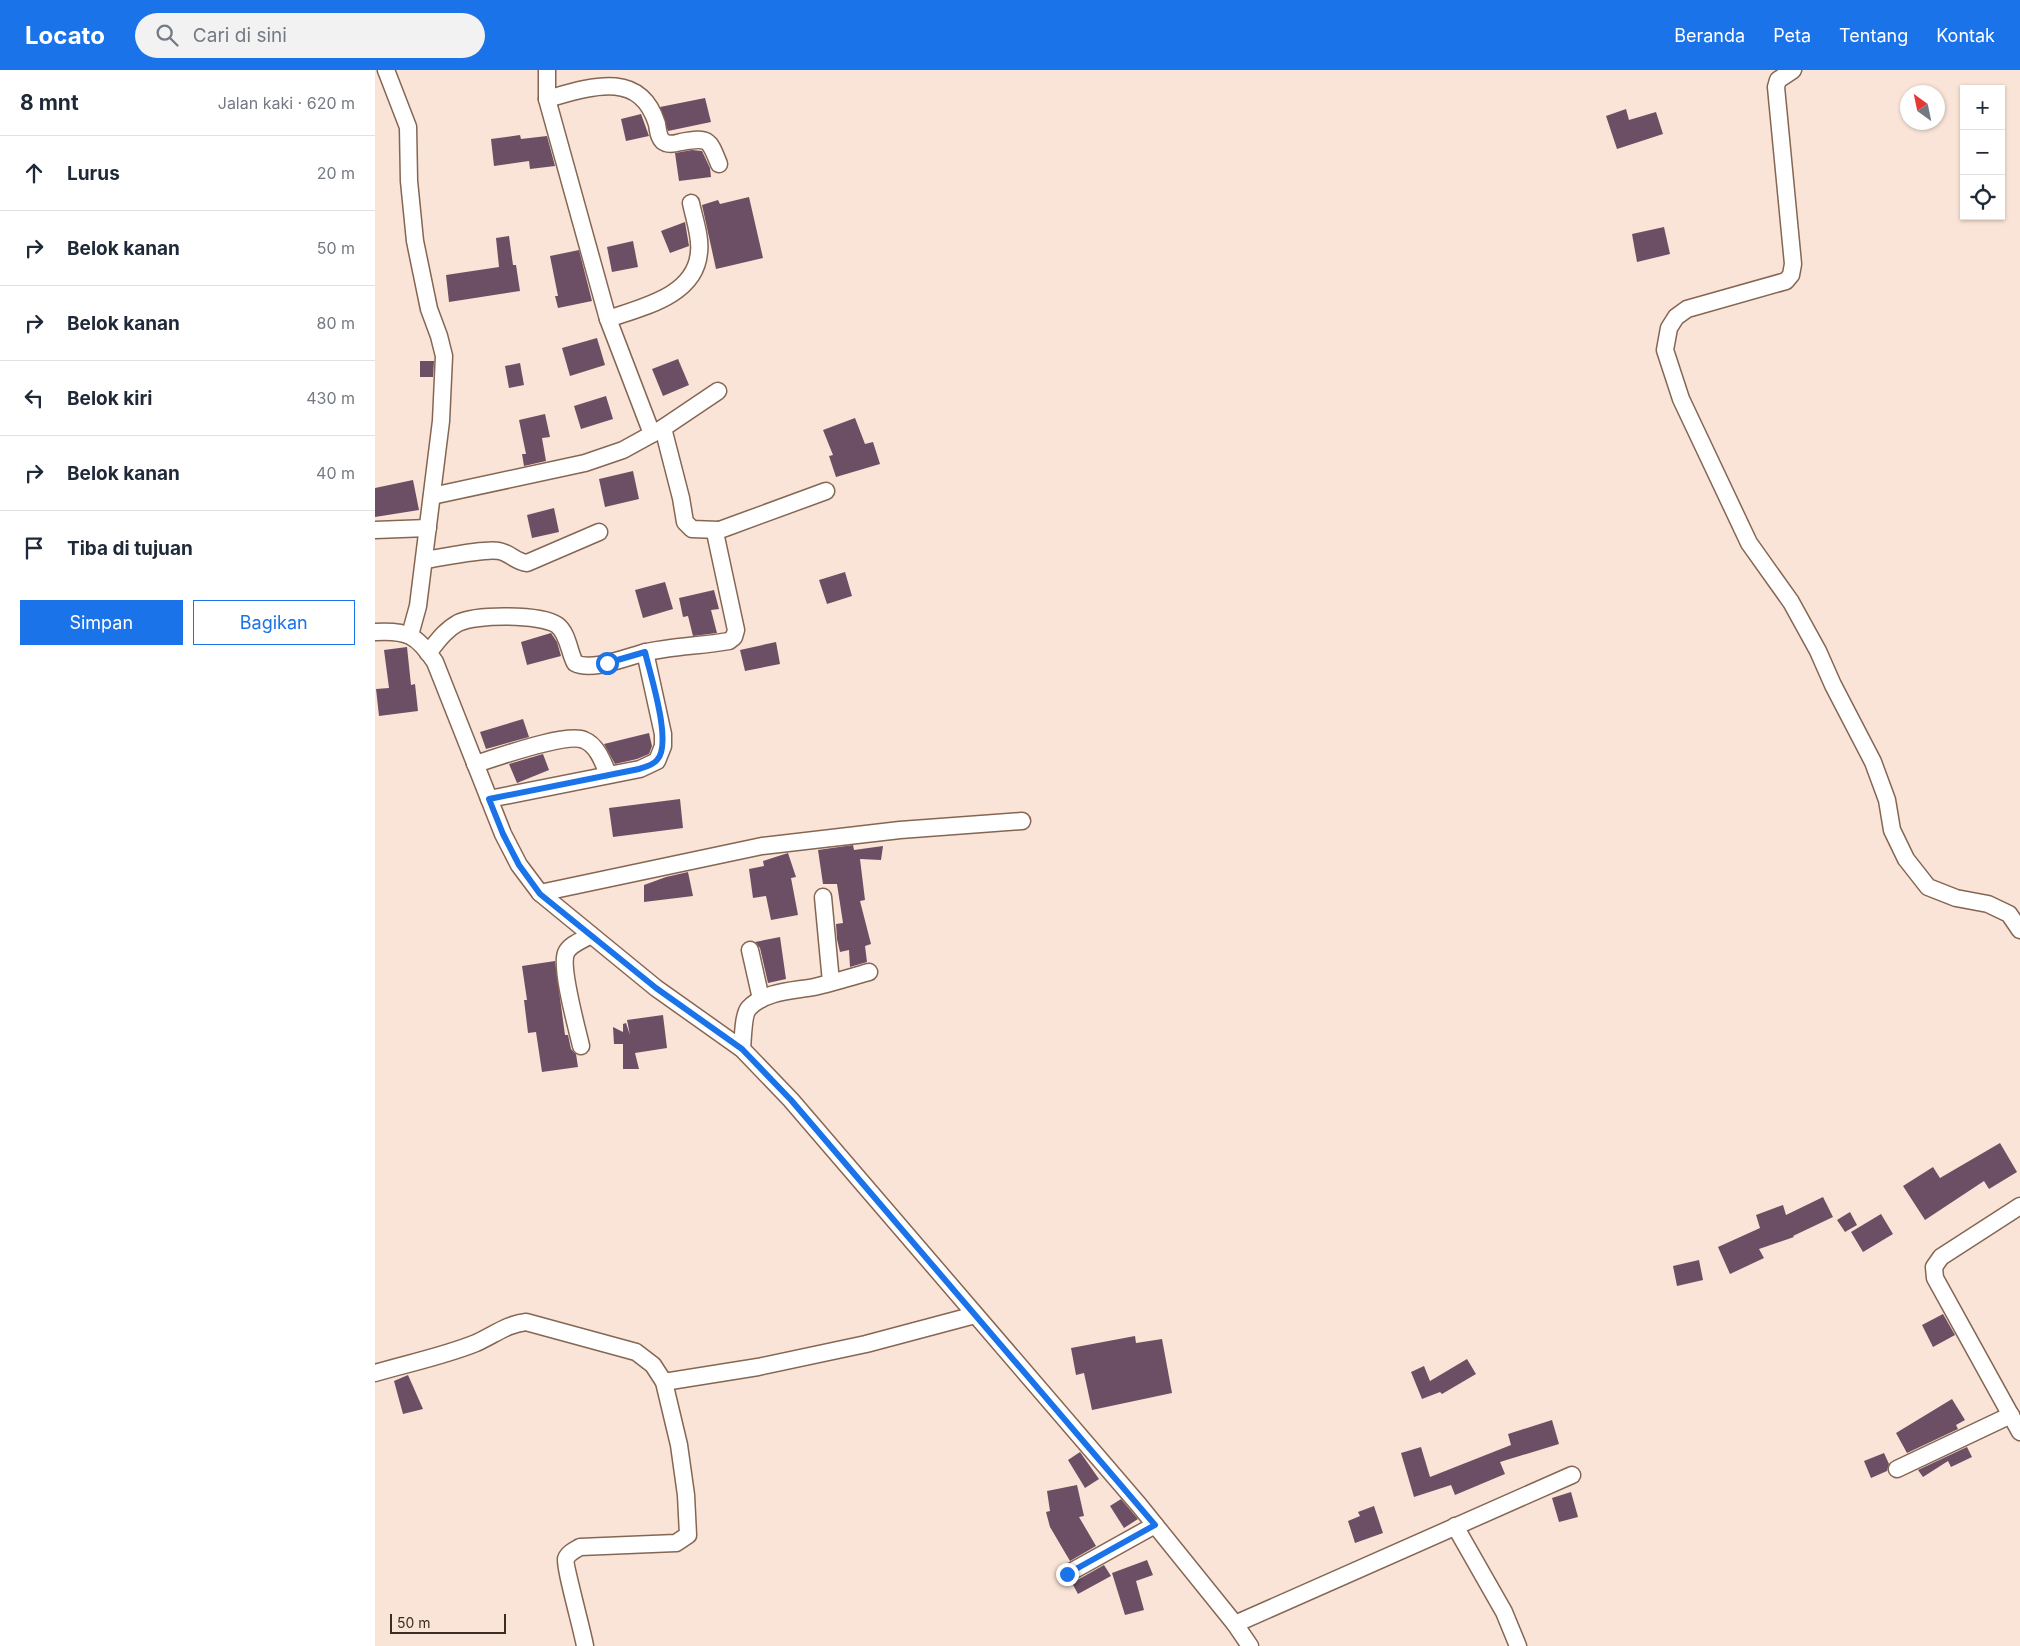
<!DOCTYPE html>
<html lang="id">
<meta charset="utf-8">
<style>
:root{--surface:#fff;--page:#f2f2f3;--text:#1f2937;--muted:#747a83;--line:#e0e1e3;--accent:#1a73e8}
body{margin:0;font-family:Inter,sans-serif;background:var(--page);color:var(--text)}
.controls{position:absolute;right:15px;top:15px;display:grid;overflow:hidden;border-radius:0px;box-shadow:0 1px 4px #0004}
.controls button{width:45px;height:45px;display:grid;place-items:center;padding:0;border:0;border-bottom:1px solid var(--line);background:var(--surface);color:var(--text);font:25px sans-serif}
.compass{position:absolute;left:1525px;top:15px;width:45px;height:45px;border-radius:50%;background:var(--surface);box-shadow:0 1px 4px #0004;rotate:327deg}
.scale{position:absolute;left:15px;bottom:12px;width:116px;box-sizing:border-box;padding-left:5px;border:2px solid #3a2c24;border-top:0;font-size:14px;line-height:18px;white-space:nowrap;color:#3a2c24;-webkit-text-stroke:4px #fae4d7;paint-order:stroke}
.stop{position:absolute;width:15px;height:15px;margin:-11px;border:4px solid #1a73e8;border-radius:50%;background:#fff}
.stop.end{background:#1a73e8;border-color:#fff;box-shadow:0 1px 5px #0008}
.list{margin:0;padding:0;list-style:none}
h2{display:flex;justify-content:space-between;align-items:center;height:65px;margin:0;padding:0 20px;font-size:21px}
h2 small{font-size:16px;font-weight:400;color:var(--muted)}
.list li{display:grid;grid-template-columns:32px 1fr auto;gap:15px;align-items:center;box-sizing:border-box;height:75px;padding:0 20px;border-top:1px solid var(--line)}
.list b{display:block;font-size:19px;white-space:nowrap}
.list em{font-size:16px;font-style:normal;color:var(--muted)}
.actions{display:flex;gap:10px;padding:15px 20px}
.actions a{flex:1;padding:11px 0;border:1px solid var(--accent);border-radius:0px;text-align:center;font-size:18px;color:var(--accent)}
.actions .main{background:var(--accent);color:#fff}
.icon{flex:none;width:28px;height:28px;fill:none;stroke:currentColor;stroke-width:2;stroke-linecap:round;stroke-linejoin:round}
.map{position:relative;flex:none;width:1645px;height:1576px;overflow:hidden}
header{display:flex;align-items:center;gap:30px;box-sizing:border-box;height:70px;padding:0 25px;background:var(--accent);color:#fff}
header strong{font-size:24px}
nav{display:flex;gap:28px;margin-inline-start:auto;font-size:18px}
.search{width:350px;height:45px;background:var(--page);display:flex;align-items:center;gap:12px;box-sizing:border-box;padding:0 18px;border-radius:28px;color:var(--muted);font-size:19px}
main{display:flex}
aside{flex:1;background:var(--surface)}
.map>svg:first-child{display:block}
.building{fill:#6c4f64}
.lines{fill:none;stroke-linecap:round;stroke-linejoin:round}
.minor-casing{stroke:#856653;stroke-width:19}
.minor{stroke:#fff;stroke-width:16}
.route{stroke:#1a73e8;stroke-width:6}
</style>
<header>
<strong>Locato</strong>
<div class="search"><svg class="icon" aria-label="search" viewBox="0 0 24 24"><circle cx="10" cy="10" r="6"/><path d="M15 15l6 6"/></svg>Cari di sini</div>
<nav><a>Beranda</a><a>Peta</a><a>Tentang</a><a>Kontak</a></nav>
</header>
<main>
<aside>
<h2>8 mnt<small>Jalan kaki · 620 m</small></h2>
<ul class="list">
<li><svg class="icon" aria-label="ahead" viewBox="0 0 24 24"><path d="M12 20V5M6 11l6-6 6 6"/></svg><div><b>Lurus</b></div><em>20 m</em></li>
<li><svg class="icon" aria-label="right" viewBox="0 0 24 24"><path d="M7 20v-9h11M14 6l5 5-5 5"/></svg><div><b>Belok kanan</b></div><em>50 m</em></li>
<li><svg class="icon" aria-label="right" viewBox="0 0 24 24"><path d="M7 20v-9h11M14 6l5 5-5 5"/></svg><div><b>Belok kanan</b></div><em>80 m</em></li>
<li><svg class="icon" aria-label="left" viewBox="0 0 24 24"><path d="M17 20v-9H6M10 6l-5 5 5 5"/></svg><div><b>Belok kiri</b></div><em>430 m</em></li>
<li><svg class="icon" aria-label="right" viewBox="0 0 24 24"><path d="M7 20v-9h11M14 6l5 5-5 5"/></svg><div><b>Belok kanan</b></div><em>40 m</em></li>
<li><svg class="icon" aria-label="arrive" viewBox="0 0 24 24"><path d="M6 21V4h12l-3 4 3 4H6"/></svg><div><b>Tiba di tujuan</b></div></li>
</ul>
<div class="actions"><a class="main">Simpan</a><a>Bagikan</a></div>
</aside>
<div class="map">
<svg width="1645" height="1576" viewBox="0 0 1645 1576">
<rect width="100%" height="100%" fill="#fae4d7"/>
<g class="building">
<path d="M330 28 336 52 293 61 285 37Z"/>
<path d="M1251 39 1254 50 1281 42 1288 64 1242 79 1231 46Z"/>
<path d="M266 44 274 66 251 71 246 49Z"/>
<path d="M145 65 146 69 172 66 180 96 155 99 154 91 119 96 116 69Z"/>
<path d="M317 80 327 81 335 98 336 107 304 111 300 83Z"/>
<path d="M374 127 388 188 341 199 327 135 343 130 345 134Z"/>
<path d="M310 152 314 176 295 183 286 161Z"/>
<path d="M1289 157 1295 184 1262 192 1257 164Z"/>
<path d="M134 166 138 195H141L145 221 74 232 71 205 124 197 121 168Z"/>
<path d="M258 171 263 197 237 202 232 177Z"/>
<path d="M204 180 217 231 183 238 180 226H183L175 186Z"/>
<path d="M222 268 230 295 195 306 187 278Z"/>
<path d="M303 289 314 315 288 326 277 299Z"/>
<path d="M45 291H59L58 307H45Z"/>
<path d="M145 293 149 315 134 318 130 296Z"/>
<path d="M231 326 238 349 206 359 199 336Z"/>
<path d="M170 344 175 367 167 368 171 391 149 396 147 384H151L144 350Z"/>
<path d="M480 348 490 374 498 372 505 394 461 407 454 386 458 385 448 360Z"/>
<path d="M258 401 264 429 230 437 224 409Z"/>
<path d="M38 410 44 440 0 447V418Z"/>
<path d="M179 438 184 462 157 468 152 445Z"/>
<path d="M470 502 477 526 452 534 444 510Z"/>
<path d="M290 512 298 539 268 548 260 520Z"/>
<path d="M339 520 344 539 336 540 342 563 318 566 313 546 308 547 304 528Z"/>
<path d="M176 563 182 572 186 586 152 595 146 572Z"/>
<path d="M401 572 405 594 370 601 365 580Z"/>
<path d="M32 577 36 615 40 614 43 641 4 646 1 619 14 618 9 580Z"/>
<path d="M148 649 154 667 111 679 105 662Z"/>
<path d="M274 663 277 676 274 684 262 689 240 694 229 674Z"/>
<path d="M168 684 174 700 142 713 134 694Z"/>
<path d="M305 729 308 758 238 767 234 738Z"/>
<path d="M478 775 479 780 508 776 506 790 485 789 490 830 485 831 496 874 490 876 492 892 475 897 474 880 465 882 462 869 461 854 468 853 462 814H448L443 780Z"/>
<path d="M413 783 421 807 416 808 423 845 396 850 391 826 378 828 374 799 389 796 388 791Z"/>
<path d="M313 802 318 826 269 832V815L291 807Z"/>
<path d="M405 867 411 909 393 913 385 878 380 872Z"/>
<path d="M180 891 190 965H193L196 979 201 984 203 997 167 1002 161 962 153 963 149 930H152L147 896Z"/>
<path d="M288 945 292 978 260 983 264 999H248V974H239L238 957 248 962V954L251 953 255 965 252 950Z"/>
<path d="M1625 1073 1642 1102 1614 1119 1609 1111 1550 1150 1528 1116 1558 1097 1565 1108Z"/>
<path d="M1448 1127 1458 1147 1418 1166 1419 1167 1384 1179 1389 1188 1355 1204 1343 1177 1385 1158 1381 1145 1408 1135 1411 1145Z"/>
<path d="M1475 1142 1482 1155 1470 1162 1462 1150Z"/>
<path d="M1506 1144 1518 1164 1488 1182 1476 1162Z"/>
<path d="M1324 1190 1328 1210 1302 1216 1298 1196Z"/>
<path d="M1568 1244 1580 1265 1558 1277 1547 1255Z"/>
<path d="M760 1266 761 1273 787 1269 797 1323 717 1340 709 1303 701 1305 696 1278Z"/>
<path d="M1092 1289 1101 1304 1067 1324 1065 1322 1047 1329 1036 1302 1049 1296 1055 1311Z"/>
<path d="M33 1305 48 1339 28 1344 19 1311Z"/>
<path d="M1577 1329 1590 1350 1581 1355 1583 1359 1532 1383 1521 1363Z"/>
<path d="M1177 1350 1184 1374 1125 1392 1130 1404 1080 1425 1076 1415 1039 1427 1026 1383 1046 1377 1055 1407 1136 1375 1133 1364Z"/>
<path d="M1592 1377 1597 1387 1576 1397 1573 1391 1548 1407 1543 1400Z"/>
<path d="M705 1382 724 1409 710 1418 693 1390Z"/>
<path d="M1509 1383 1514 1394 1512 1401 1496 1408 1489 1391Z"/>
<path d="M702 1415 709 1446 704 1447 721 1476 695 1491 675 1457 671 1442 675 1441 672 1421Z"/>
<path d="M1196 1422 1203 1447 1184 1452 1177 1428Z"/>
<path d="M746 1429 763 1449 749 1458 735 1436Z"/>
<path d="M999 1436 1008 1463 980 1473 973 1451 985 1446 983 1442Z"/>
<path d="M772 1490 778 1505 761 1511 769 1540 750 1545 737 1503Z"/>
<path d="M729 1495 736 1506 703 1524 697 1513Z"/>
</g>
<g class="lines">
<defs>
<g id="minor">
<path d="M11 0 33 57 34 111 40 171 54 239 64 266 69 286 66 351 43 536 35 565"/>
<path d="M172 0V29L233 249 277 364"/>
<path d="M1418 0 1403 10 1401 17 1418 194 1416 205 1411 211 1312 239 1301 247 1294 258 1290 280 1306 329 1374 473 1416 532 1443 581 1458 615 1498 692 1512 730 1517 760 1531 789 1553 817 1581 828 1613 834 1634 844 1645 860"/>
<path d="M172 29C218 16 265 0 282 54 283 61 284 71 291 73 296 75 302 73 306 72 334 67 334 69 344 94"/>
<path d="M233 249C267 237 321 226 324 182 326 167 319 148 316 133"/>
<path d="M288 358 306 428 310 452 317 459 344 460"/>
<path d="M57 426 210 393 248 380 288 358 343 321"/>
<path d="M0 460 53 458"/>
<path d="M50 490C65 488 111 478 124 481 135 483 141 492 152 493L224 462"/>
<path d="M0 562C32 560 42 565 60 592L128 764 144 795 165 823 281 918 367 979 416 1030 764 1435 860 1554 875 1576"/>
<path d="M53 583C62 572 70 560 83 553 101 544 166 544 182 555 193 563 194 582 200 593 216 602 252 587 268 583 296 576 326 576 354 571L359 567 361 560 341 467 342 461 451 421"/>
<path d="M100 694C121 688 191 662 209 670 222 675 228 692 233 704"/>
<path d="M114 729 265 699 282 691 288 676V664L270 582"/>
<path d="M165 823 387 776 525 760 647 751"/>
<path d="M448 827 456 912"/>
<path d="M375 880 386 929"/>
<path d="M206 976C202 958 185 898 191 883 195 874 208 870 216 865"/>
<path d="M367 979C368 969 368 944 374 938 390 921 418 921 439 917 457 913 476 907 494 902"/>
<path d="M1645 1136 1566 1187 1559 1197 1560 1208 1645 1362"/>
<path d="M0 1303C34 1293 69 1286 101 1273 119 1265 132 1254 151 1252L261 1282 278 1295 289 1312 304 1375 311 1425 313 1465 301 1473 205 1477C200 1480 193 1483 191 1489 189 1495 208 1563 210 1576"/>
<path d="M289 1312 383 1297 491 1274 600 1245"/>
<path d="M1522 1399 1636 1345"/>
<path d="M1080 1456 1129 1542 1143 1576"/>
<path d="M692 1504 780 1455"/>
<path d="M860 1554 1197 1405"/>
</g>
</defs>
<use href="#minor" class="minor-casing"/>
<use href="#minor" class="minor"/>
</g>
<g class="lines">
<path class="route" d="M232 593 270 582C275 604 298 674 282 690 278 695 270 697 264 699L114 729 128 764 144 795 165 824 281 918 367 979 416 1030 780 1455 692 1504"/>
</g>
</svg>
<div class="controls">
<button>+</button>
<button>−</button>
<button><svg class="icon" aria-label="locate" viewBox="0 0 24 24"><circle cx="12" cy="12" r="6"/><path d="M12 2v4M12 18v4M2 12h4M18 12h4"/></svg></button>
</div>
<svg class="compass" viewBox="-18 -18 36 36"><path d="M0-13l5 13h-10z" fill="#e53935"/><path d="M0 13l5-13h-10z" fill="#747a83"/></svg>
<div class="scale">50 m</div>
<div class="stop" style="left:232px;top:593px"></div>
<div class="stop end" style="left:692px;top:1504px"></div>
</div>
</main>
